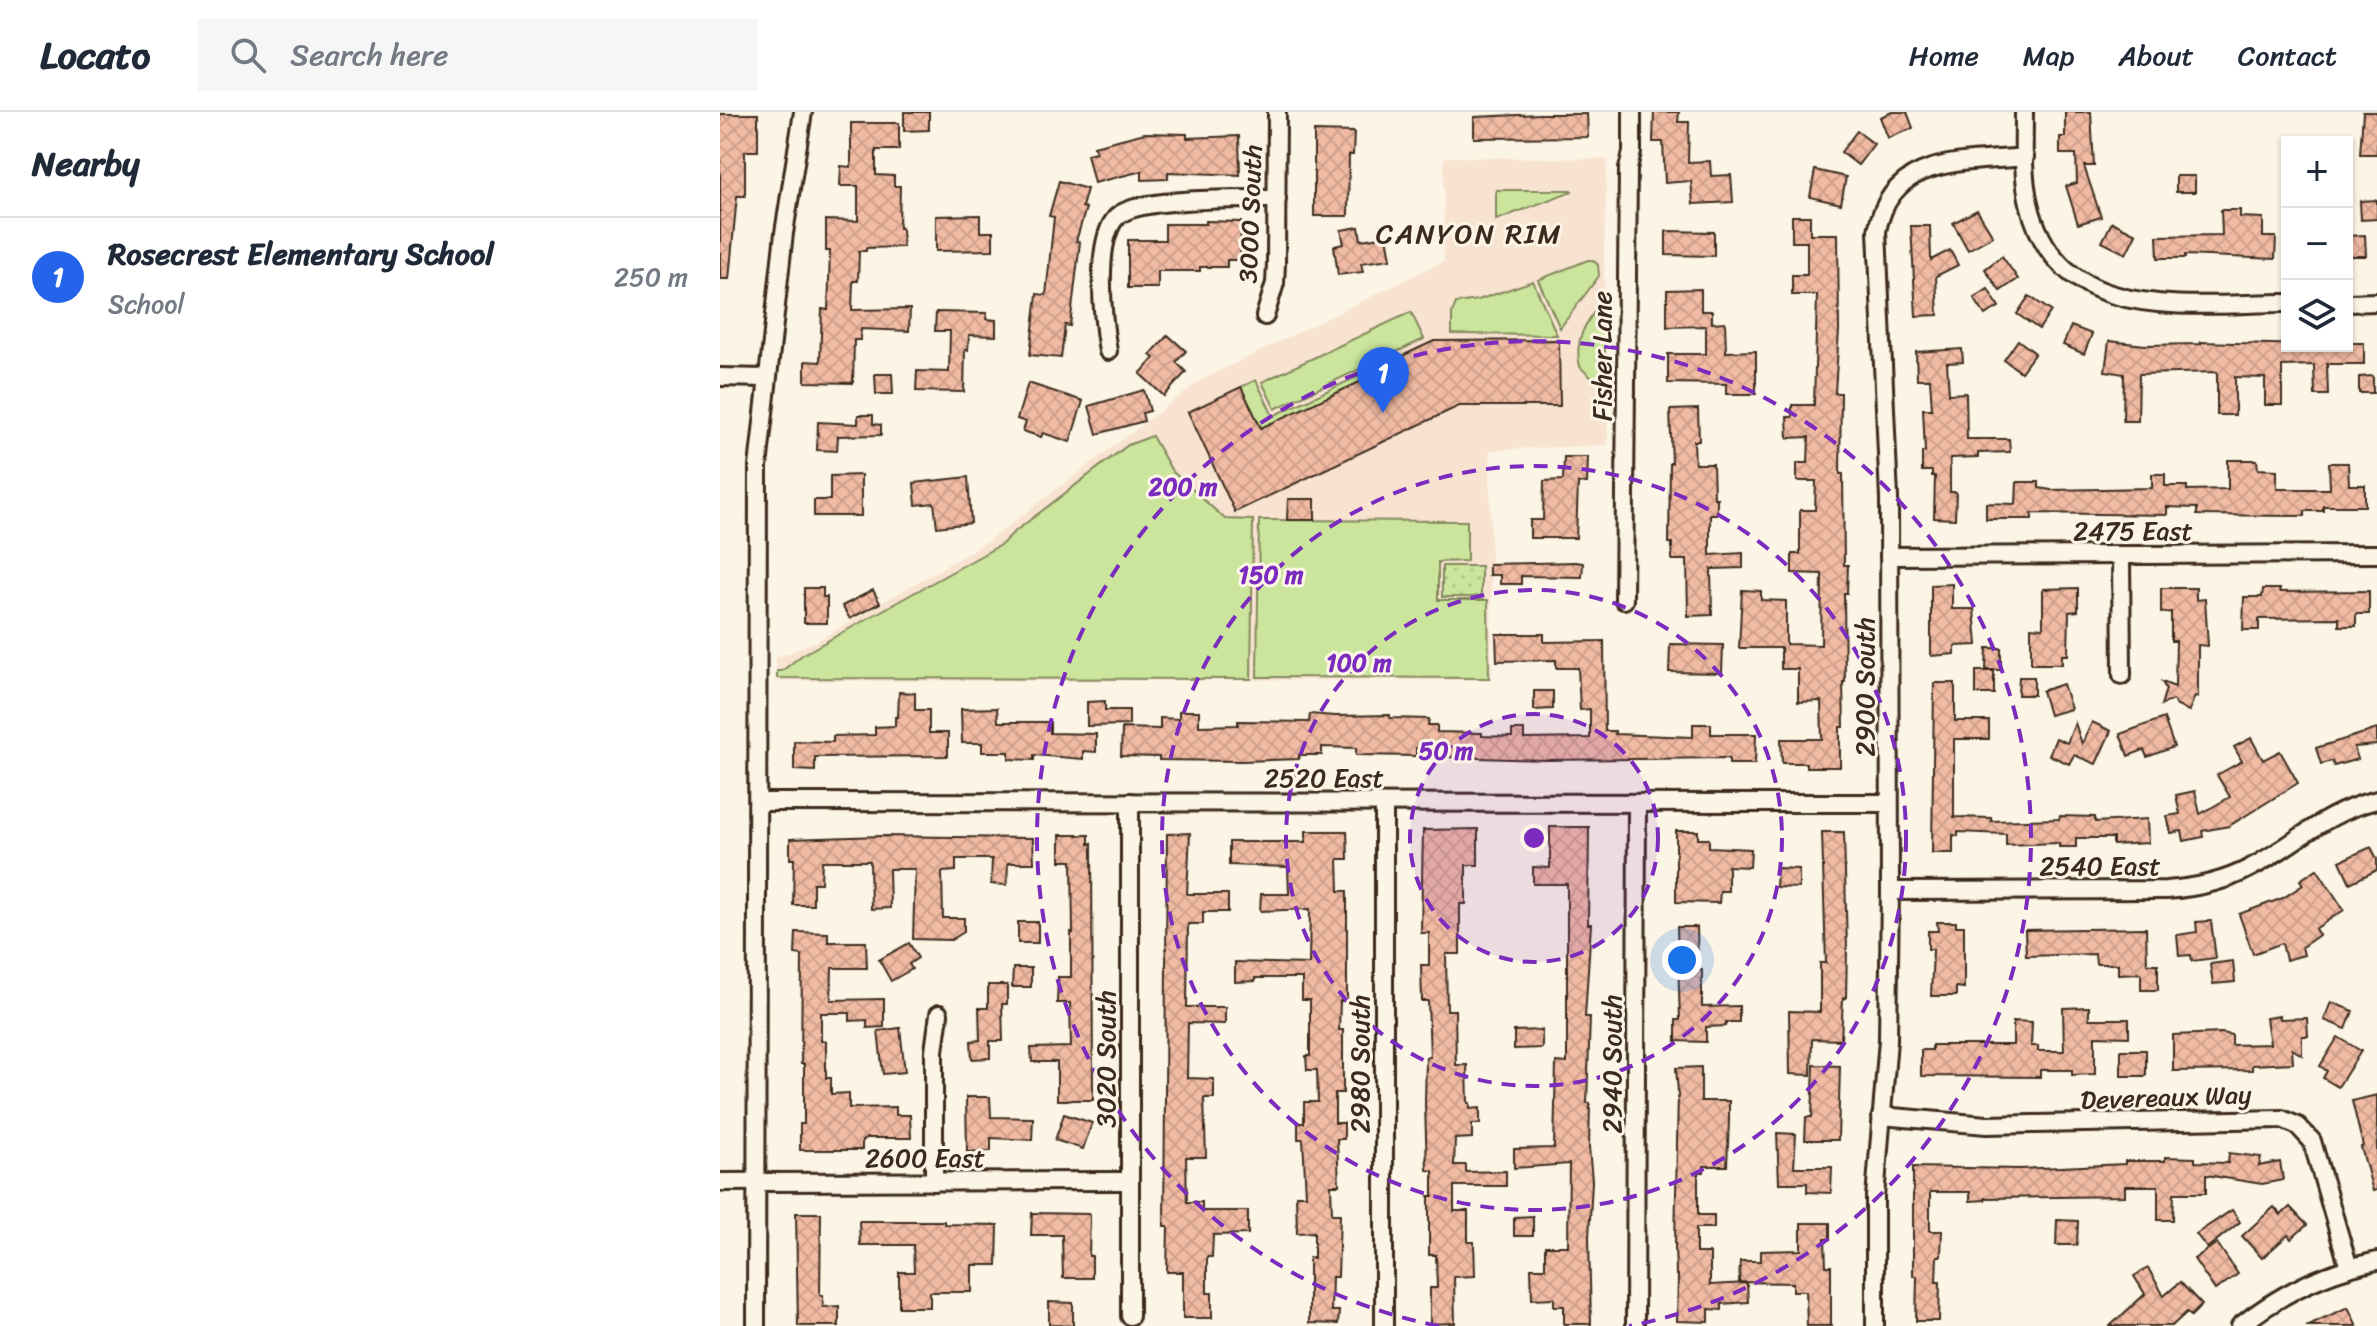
<!DOCTYPE html>
<meta charset="utf-8">
<style>
:root{--surface:#fff;--page:#f6f6f7;--text:#1f2937;--muted:#747a83;--line:#e0e1e3;--accent:#2563eb}
body{margin:0;font-family:Sriracha,sans-serif;background:var(--page);color:var(--text)}
.controls{position:absolute;right:24px;top:24px;display:grid;overflow:hidden;border-radius:0px;box-shadow:0 2px 6px #0004}
.controls button{width:72px;height:72px;display:grid;place-items:center;padding:0;border:0;border-bottom:2px solid var(--line);background:var(--surface);color:var(--text);font:40px sans-serif}
.you{position:absolute;left:962px;top:848px;width:28px;height:28px;margin:-20px;border:6px solid #fff;border-radius:50%;background:#1a73e8;box-shadow:0 0 0 12px #1a73e833}
.badge{display:grid;place-items:center;width:52px;height:52px;border-radius:50%;background:var(--accent);color:#fff;font-size:26px;font-weight:700}
.pin{position:absolute;translate:-50% -66px;filter:drop-shadow(0 2px 4px #0008)}
.pin::after{content:'';position:absolute;top:42px;width:28px;height:24px;background:inherit;clip-path:polygon(0 0,100% 0,50% 100%)}
.list{margin:0;padding:0;list-style:none}
h2{display:flex;justify-content:space-between;align-items:center;height:104px;margin:0;padding:0 32px;font-size:34px}
h2 small{font-size:26px;font-weight:400;color:var(--muted)}
.list li{display:grid;grid-template-columns:52px 1fr auto;gap:24px;align-items:center;box-sizing:border-box;height:120px;padding:0 32px;border-top:2px solid var(--line)}
.list b{display:block;font-size:30px;white-space:nowrap}
.list p{margin:0;font-size:26px;white-space:nowrap;color:var(--muted)}
.list em{font-size:26px;font-style:normal;color:var(--muted)}
.icon{flex:none;width:44px;height:44px;fill:none;stroke:currentColor;stroke-width:2;stroke-linecap:round;stroke-linejoin:round}
.map{position:relative;flex:none;width:1657px;height:1214px;overflow:hidden}
header{display:flex;align-items:center;gap:48px;box-sizing:border-box;height:112px;padding:0 40px;background:var(--surface);border-bottom:2px solid var(--line)}
header strong{font-size:38px}
nav{display:flex;gap:44px;margin-inline-start:auto;font-size:28px}
.search{width:560px;height:72px;background:var(--page);display:flex;align-items:center;gap:20px;box-sizing:border-box;padding:0 28px;border-radius:0px;color:var(--muted);font-size:30px}
main{display:flex}
aside{flex:1;background:var(--surface)}
.map>svg:first-child{display:block}
.built{fill:#f8e3d1}
.grass{fill:#cbe59c;stroke:#83885d;stroke-width:2}
.park{fill:url(#park-dots);stroke:#83885d;stroke-width:2}
.building{fill:url(#building-cross-hatch);stroke:#3b2a1e;stroke-width:2}
.lines{fill:none;stroke-linecap:round;stroke-linejoin:round}
.street-casing{stroke:#3b2a1e;stroke-width:22}
.street{stroke:#fcf5e5;stroke-width:16}
.ring{fill:none;stroke:#7b2cbf;stroke-width:4;stroke-dasharray:14 10}
.labels{text-anchor:middle;dominant-baseline:central;stroke-width:6;stroke-linejoin:round;paint-order:stroke}
.street-label{font-size:26px;fill:#3b2a1e;stroke:#fcf5e5}
.neighbourhood-label{font-size:28px;letter-spacing:2px;fill:#3b2a1e;stroke:#fcf5e5}
.centre{fill:#7b2cbf;stroke:#fcf5e5;stroke-width:4}
.ring-label{font-size:24px;text-anchor:middle;font-weight:bold;fill:#7b2cbf;stroke:#fcf5e5;stroke-width:6;stroke-linejoin:round;paint-order:stroke}
</style>
<header>
<strong>Locato</strong>
<div class="search"><svg class="icon" aria-label="search" viewBox="0 0 24 24"><circle cx="10" cy="10" r="6"/><path d="M15 15l6 6"/></svg>Search here</div>
<nav><a>Home</a><a>Map</a><a>About</a><a>Contact</a></nav>
</header>
<main>
<aside>
<h2>Nearby<small></small></h2>
<ul class="list">
<li><span class="badge">1</span><div><b>Rosecrest Elementary School</b><p>School</p></div><em>250 m</em></li>
</ul>
</aside>
<div class="map">
<svg width="1657" height="1214" viewBox="0 0 1657 1214">
<defs>
<pattern id="park-dots" width="8" height="8" patternUnits="userSpaceOnUse" patternTransform="scale(2)"><rect width="8" height="8" fill="#cbe59c"/><path d="M2 2h.1M6 6h.1" fill="none" stroke="#afc586" stroke-width="1.8" stroke-linecap="round"/></pattern>
<pattern id="building-cross-hatch" width="8" height="8" patternUnits="userSpaceOnUse" patternTransform="scale(2)"><rect width="8" height="8" fill="#f0baa3"/><path d="M0 0l8 8M0 8l8-8" fill="none" stroke="#cfa08c"/></pattern>
</defs>
<rect width="100%" height="100%" fill="#fcf5e5"/>
<filter id="ink" filterUnits="userSpaceOnUse"><feTurbulence type="fractalNoise" baseFrequency=".0125" numOctaves="2"/><feDisplacementMap in="SourceGraphic" scale="16" xChannelSelector="R" yChannelSelector="G"/><feConvolveMatrix kernelMatrix="1 2 1 2 8 2 1 2 1" color-interpolation-filters="sRGB"/></filter>
<g filter="url(#ink)">
<path class="built" d="M724 45 887 47 884 143 888 333 770 338 772 568 56 569V546L97 529 268 429 481 268 724 149Z"/>
<g class="grass">
<path d="M776 78H851L852 79 776 108Z"/>
<path d="M868 148H873L878 153 879 164 840 216 818 168Z"/>
<path d="M813 169 837 223 732 222V201L736 191 758 188Z"/>
<path d="M885 185V262L880 268H874L860 255C853 225 868 208 885 185Z"/>
<path d="M691 200 704 227 555 297 542 270Z"/>
<path d="M667 251 670 256 541 316 521 275 536 268 553 304Z"/>
<path d="M432 324 452 359 505 407 533 408 531 567 57 566V559H62L82 543 282 432 293 421 408 333Z"/>
<path d="M539 408 747 409V449L718 450V488H768L769 566 537 565Z"/>
</g>
<rect class="park" x="722" y="454" width="39" height="31"/>
<g class="building">
<path d="M184 0H209V18L184 19Z"/>
<path d="M934 0H959L958 10H969L968 50 990 49 991 64 1011 63 1013 90 973 92 971 69 945 71 943 30H933Z"/>
<path d="M1172 0H1187L1193 16 1168 26 1160 5Z"/>
<path d="M1345 0H1371L1374 54H1364L1381 105 1358 112 1346 74 1357 71 1356 42H1340V25H1345Z"/>
<path d="M1643 0H1657V42H1640Z"/>
<path d="M0 2H38V39H25V84H17L9 167H0Z"/>
<path d="M820 2H867L868 25 754 26V5Z"/>
<path d="M131 11H179V38H156V63L174 64V74H180L179 116H182L183 135 146 136V139H139L138 169H133L132 198 190 197 189 219 141 217 140 228H134L133 271 85 270V249L100 250 102 197 108 198 110 139H106V108L138 109V74H120L121 54 131 55Z"/>
<path d="M594 19 634 20 633 43H629L628 104H594Z"/>
<path d="M1137 19 1154 32 1138 53 1121 40Z"/>
<path d="M425 21 467 22V26L519 24 520 63 448 60V67L422 68V59L374 71 367 42 376 40 374 34Z"/>
<path d="M1095 58 1126 65 1121 92 1090 85Z"/>
<rect x="1456" y="64" width="19" height="16"/>
<path d="M339 69 367 77 362 95 366 96 356 129 360 130 350 214 345 213 341 246 310 243 317 182 326 183 334 105 329 104Z"/>
<path d="M1657 88V107L1641 108 1640 89Z"/>
<path d="M1257 98 1273 124 1248 138 1233 111Z"/>
<path d="M1501 98H1520V105L1543 106V125H1556L1555 147 1465 143V146H1438L1437 124 1502 123Z"/>
<path d="M260 103V120H273V138L216 139V104Z"/>
<path d="M1072 104H1090V122H1118L1119 218 1115 281H1121L1120 362H1123L1124 453H1128L1127 481H1124L1125 570H1123L1124 615H1120V655H1086V651H1062L1061 627H1102L1101 589 1078 590V557H1061V536H1019L1022 478 1041 479V488L1066 489V532L1101 533 1102 462 1072 461V442H1080V398H1095L1096 369H1077V351H1088L1089 325 1068 326 1067 305H1072V293H1094L1097 183H1072V163H1087V130H1072Z"/>
<path d="M486 109 521 110 520 148H507V155H480V159H438V176H408V128H445V112H486Z"/>
<path d="M1392 110 1416 122 1406 142 1382 130Z"/>
<path d="M1191 114H1210L1211 148 1230 138 1238 153 1216 164 1218 203 1196 204Z"/>
<path d="M639 115 641 128 667 124 671 147 641 151 643 160 618 163 614 134 624 132 621 118Z"/>
<path d="M946 119 994 120V144L946 143Z"/>
<path d="M1645 123 1646 144H1627V124Z"/>
<path d="M1282 144 1298 167 1280 179 1265 157Z"/>
<path d="M981 177V199H992V211L1005 210 1006 240 1036 239V282H1006V272L948 271V242H986V214L947 215V178Z"/>
<path d="M1268 177 1279 195 1265 203 1254 186Z"/>
<path d="M1309 184 1331 199 1319 217 1297 202Z"/>
<path d="M216 200 267 201 266 207 276 208V224L249 223 248 238H245L244 280 196 279 197 259 229 260 230 219H215Z"/>
<path d="M1351 214 1372 222 1364 242 1343 233Z"/>
<path d="M448 223 466 239 456 250 466 260 444 284 420 262 434 246 430 243Z"/>
<path d="M839 228 840 294H739L515 400 468 300 521 275 541 316 670 256 667 251 714 229Z"/>
<path d="M1298 228 1315 241 1301 260 1284 248Z"/>
<path d="M1389 229 1425 233 1481 232V230L1627 234V231H1644V252H1607L1608 283H1595L1594 253 1562 254V293H1545V266L1515 265V303H1497V260L1419 262 1418 309H1403L1404 262 1385 259Z"/>
<path d="M1242 237 1243 250 1227 251 1229 282 1246 281 1247 327H1289L1290 340 1258 341V345L1230 346V380H1236L1235 407 1214 406 1215 364H1212V359H1202V340H1205L1203 297H1212L1210 267H1197L1196 240Z"/>
<path d="M155 262H172L173 282H156Z"/>
<path d="M1653 264V281H1639V265Z"/>
<path d="M308 271 363 289 350 330 323 321 321 325 303 319 306 310 297 307Z"/>
<path d="M424 278 430 299 422 301 424 309 377 322 369 294Z"/>
<path d="M978 297 979 329H974L975 352H993L994 386H997V402H990V443L1023 441V456L991 457 992 503 968 504 967 448H952V431H949L950 351H952L950 298Z"/>
<path d="M138 303H153V312L161 313V323L118 324 117 339 97 338 98 310 138 312Z"/>
<path d="M844 345H868L867 371H858L856 426H810V408H823L824 369 843 368Z"/>
<path d="M1508 348H1537L1538 357 1557 358V377H1610L1609 351H1628L1629 373H1645V394H1603V399H1585V404L1477 403V396L1447 395V403L1312 401V407H1266V391L1296 392 1297 370H1319V376L1331 378 1432 376V362H1445V374H1467V378L1508 377Z"/>
<path d="M141 363V404H94V388H110V364Z"/>
<path d="M248 365 251 411 217 415 214 391 196 393 194 371Z"/>
<path d="M568 387H595V408H567Z"/>
<path d="M855 450 863 451 862 465 801 464V472H780V463H769V452Z"/>
<path d="M1232 472V497H1254L1257 533 1235 534V542L1211 544V473Z"/>
<path d="M84 476H103V485H107V511H84Z"/>
<path d="M1358 476V499L1349 500 1348 543H1342V552H1311V515L1323 516V477Z"/>
<path d="M1441 476H1476V488L1485 487 1488 534 1478 533V585L1475 584 1469 599 1457 594 1453 588 1441 593 1446 577 1442 570 1455 575 1456 529H1451V500L1441 501Z"/>
<path d="M1543 477H1560L1559 480 1649 479V502H1636V514H1619V506L1539 507V518H1523L1524 485H1542Z"/>
<path d="M153 478 160 491 130 507 122 494Z"/>
<path d="M776 522H824V530L884 529 885 619H895V622L973 625V612H991V622H1036L1035 652H1009V646L824 648 727 645V637L696 636V644L636 643V636L602 635V643H579V647L522 649 439 648V645L401 644 402 616 440 617V606L459 607V599H479V614L518 613V609L589 610 590 602 615 604 670 603V606L709 607 708 613H717V620L762 621V624L792 625V618H804V627L870 626V597L860 598 858 556H836V548L777 549Z"/>
<path d="M950 532 1003 533 1002 561 949 560Z"/>
<path d="M1267 536H1281V558H1266Z"/>
<rect x="1256" y="559" width="18" height="23"/>
<path d="M1299 565H1314V583H1298Z"/>
<path d="M1214 571H1235V609H1269V627H1234V705L1271 706V709L1339 707 1340 704 1375 705V710L1427 707 1428 731 1393 733V726H1356V735H1339V731L1286 733V722L1238 720V724L1233 723V741H1212Z"/>
<path d="M1343 572 1351 597 1329 603 1322 579Z"/>
<path d="M814 579H833V597L814 598Z"/>
<path d="M179 580 195 581V598H209V621H228V644L95 645V659L74 658V629L113 630V624L155 623V615L175 614V605H178Z"/>
<path d="M385 589V598H409V613L367 614V590Z"/>
<path d="M277 596 278 610H330V621L376 622V640L363 639V647L314 643V648L289 647V640H262V631H242L241 597Z"/>
<path d="M1444 606 1454 635 1427 645 1424 638 1408 644 1400 622Z"/>
<path d="M1372 610 1391 619 1376 652 1354 643 1349 652 1329 643 1336 626 1347 631 1355 611 1362 632Z"/>
<path d="M1657 617V633L1634 635 1638 647 1614 654 1612 649 1601 652 1596 636Z"/>
<path d="M1531 626 1543 648 1560 639 1578 671 1509 714 1482 719 1483 725 1464 729 1462 719 1451 721 1447 704 1460 702 1456 683 1475 679 1480 702 1510 685 1497 663 1522 649 1514 635Z"/>
<path d="M830 715H869L868 812H871L865 905H870L867 991H870L869 1035 872 1069 869 1126 871 1212H844V1194H834V1186L812 1187 811 1156H825V1134H848L849 1052 794 1056V1037L834 1036 836 950 847 951V772H813V755L830 756Z"/>
<path d="M758 717V753H746V792H740V842H726L727 898H735L736 953H747L748 991H750V997L760 996V1012H752V1026L735 1027 734 1053H746V1060L786 1059V1074H734V1099H748V1130H754L755 1164 734 1165 735 1211 710 1212V1176H717L716 1143H709V1084H713V1059L707 1058 705 992 706 945H710L708 889H702L701 853H709V821H701L703 718Z"/>
<path d="M586 719H627L628 747H618L619 779H627V889H620L619 918H623V981H615V1011H624V1027H617L619 1073H611L612 1102H620L618 1165H612L611 1199H619L618 1212 589 1211V1146H594V1120L577 1121 576 1083H586L583 1027H578V1011H584V990H598L597 958H587L586 944H590V888H582V866H535V869L515 870V850L589 852 590 797 540 799 541 782H569L568 755 509 753V730H586Z"/>
<path d="M956 719H978V727H989V735L1031 737 1030 755 1008 754V779H1000L999 791 956 790Z"/>
<path d="M1102 720H1124L1127 837 1126 886H1123L1121 928 1092 927 1091 963 1070 962 1069 899 1100 900V851H1106Z"/>
<path d="M470 721 467 782H508V800H483V812H468L467 895H505V912L468 911 467 966 494 967V986H484L486 1045H466L467 1090H482V1099H528V1122L493 1123 492 1145H487V1181H492V1206H463V1160H447L448 1114H444L447 722Z"/>
<path d="M340 723H369V732L372 731 373 988H337V950H312L311 936 351 935 350 891H337L338 865H351V820L353 821 352 749H340Z"/>
<path d="M162 724 313 726 314 751H288L287 773 271 772 272 747H236V759L222 760 223 806H244V820L231 828 193 827 195 757H169L170 796 151 797 150 749H102L101 771H93V793H73L74 747H70V727Z"/>
<path d="M1651 735 1657 747V758L1630 771 1620 749Z"/>
<path d="M1057 756 1079 757V776L1056 775Z"/>
<path d="M1597 757 1624 798 1595 817 1599 823 1582 835 1584 843 1566 848 1562 831 1533 842 1519 802 1563 786 1583 773 1580 768Z"/>
<path d="M1491 809 1496 846 1472 849 1471 843 1459 844 1457 823 1477 820 1476 810Z"/>
<rect x="298" y="810" width="20" height="21"/>
<path d="M1217 810H1236V814H1244V876L1236 875V884H1211L1213 837H1208V819H1218Z"/>
<path d="M957 815H977L978 857 982 858V895L1019 894V910H1006V914L986 915V930L956 929V908H960Z"/>
<path d="M1426 816 1427 852H1438V878H1421V861L1398 862V852H1376L1375 842 1306 844 1305 818Z"/>
<path d="M76 820 108 821V830H146L147 856H112L111 888 164 887V915L147 916V908L130 909V901H101V929H106V966H111V982L129 981V996L176 995V1003H190L191 1026H147L142 1029V1038H80V1012H84V952H81L82 843 75 842Z"/>
<path d="M189 831 198 846 189 852 192 857 171 869 159 848Z"/>
<path d="M1513 849 1515 870 1493 872 1490 852Z"/>
<path d="M293 856H311V875H292Z"/>
<path d="M268 873H287V892H282L283 929H270V946L252 947 251 929 260 928 259 896H268Z"/>
<path d="M1611 890 1633 899 1626 917 1604 908Z"/>
<path d="M1369 895V907H1409V925L1375 924V962L1352 963V958H1320V965L1201 964V938H1212V933H1293V909L1312 910 1311 934H1318V939H1344L1343 896Z"/>
<path d="M1560 904V907L1587 906 1588 924H1582V943L1572 937 1573 951 1532 953V958L1453 959V923L1502 921 1512 923V933L1550 932 1546 906Z"/>
<path d="M180 916 185 960 163 962 158 919Z"/>
<path d="M822 918V936L794 937V919Z"/>
<path d="M1618 925 1641 939 1618 975 1603 966 1607 959 1600 954Z"/>
<rect x="1401" y="938" width="25" height="26"/>
<path d="M1094 953 1120 954 1118 1028H1085L1086 1005H1092Z"/>
<path d="M981 955V989H1009V1009L1007 1054H984V1060H978V1103H994V1116H976V1141H990V1173L1027 1171 1028 1190 1002 1192V1198L989 1197V1210L957 1209 958 1163H956L955 1133 958 980 956 956Z"/>
<path d="M1657 983V1078L1653 1079 1641 1035 1643 1034 1632 989Z"/>
<path d="M246 985H270L271 1005 313 1006 312 1028 271 1026V1039L247 1040Z"/>
<path d="M344 1002 372 1011 363 1037 335 1028Z"/>
<path d="M1057 1021 1076 1022 1074 1055H1112L1111 1081 1087 1080V1071H1059Z"/>
<path d="M1509 1041 1541 1045 1539 1054 1560 1050 1563 1068 1542 1072 1486 1063V1081H1454L1453 1108H1438V1074H1405V1084L1265 1086V1088L1250 1089V1080H1210V1119H1222L1221 1144H1217L1216 1170H1220L1219 1209H1196L1197 1164H1193V1055L1300 1057 1405 1052V1049H1445V1045L1475 1046V1050L1508 1051Z"/>
<path d="M1554 1095 1561 1103 1570 1095 1587 1113 1571 1127 1568 1123 1542 1146 1522 1124Z"/>
<path d="M1512 1098 1520 1110 1487 1136 1476 1122Z"/>
<path d="M76 1101H101L100 1183H103V1195L119 1194V1214H78Z"/>
<path d="M312 1101 370 1102 369 1144H372V1166H343L342 1123H311Z"/>
<path d="M813 1104V1124H794V1105Z"/>
<path d="M1337 1108 1358 1109 1357 1133H1336Z"/>
<path d="M139 1109H224V1112L278 1113 277 1153H252V1180H210V1195H179V1160H194L193 1133H140Z"/>
<path d="M1081 1111H1110V1127H1105L1106 1154H1111V1214H1087L1086 1179H1073V1171L1019 1170 1020 1149H1041V1139L1081 1138Z"/>
<path d="M1497 1131 1518 1162 1495 1178 1474 1147Z"/>
<path d="M1428 1156 1444 1184 1460 1170 1482 1193 1471 1204 1467 1200 1452 1214H1390L1425 1182 1414 1164Z"/>
<path d="M329 1190 353 1191V1214L329 1213Z"/>
<path d="M1628 1195 1637 1214H1586Z"/>
</g>
<g class="lines">
<defs>
<g id="street">
<path d="M1304 0C1304 30 1302 62 1309 91 1337 215 1472 191 1567 191"/>
<path d="M1627 191 1657 190"/>
<path d="M545 204 555 171 556 152 557 0"/>
<path d="M388 239C383 210 373 123 399 103 422 85 524 87 557 87"/>
<path d="M0 265 46 266"/>
<path d="M1401 443 1402 563"/>
<path d="M1169 444 1657 442"/>
<path d="M904 488 908 57 912 40V0"/>
<path d="M39 690 1169 691"/>
<path d="M410 690V1204"/>
<path d="M1170 779 1446 778C1475 776 1504 770 1530 756 1577 732 1602 701 1657 688"/>
<path d="M1161 1004 1267 1013 1562 1007 1578 1014 1592 1029 1629 1156"/>
<path d="M0 1070 410 1069"/>
<path d="M214 1070V939L219 902"/>
<path d="M36 1214 38 355 64 121 83 0"/>
<path d="M664 1214V691"/>
<path d="M915 1214 917 691"/>
<path d="M1155 1214V1085L1168 928 1170 779 1169 386 1157 119C1171 43 1243 51 1305 45"/>
<path d="M1520 1214C1560 1182 1607 1159 1657 1149"/>
</g>
</defs>
<use href="#street" class="street-casing"/>
<use href="#street" class="street"/>
</g>
</g>
<circle cx="814" cy="726" r="124" fill="#7b2cbf" fill-opacity=".12"/>
<g class="ring">
<circle cx="814" cy="726" r="124"/>
<circle cx="814" cy="726" r="248"/>
<circle cx="814" cy="726" r="372"/>
<path d="M719 1214A497 497 0 1 1 909 1214"/>
</g>
<g class="labels">
<g class="street-label">
<text transform="translate(530 102) rotate(-88)">3000 South</text>
<text transform="translate(882 244) rotate(-90)">Fisher Lane</text>
<text x="1413" y="419">2475 East</text>
<text transform="translate(1145 575) rotate(-90)">2900 South</text>
<text x="604" y="666">2520 East</text>
<text x="1380" y="754">2540 East</text>
<text transform="translate(386 947) rotate(-90)">3020 South</text>
<text transform="translate(640 952) rotate(-90)">2980 South</text>
<text transform="translate(892 952) rotate(-90)">2940 South</text>
<text transform="translate(1446 985) rotate(-2)">Devereaux Way</text>
<text x="205" y="1046">2600 East</text>
</g>
<g class="neighbourhood-label">
<text x="749" y="121">CANYON RIM</text>
</g>
</g>
<circle cx="814" cy="726" r="12" class="centre"/>
<g class="ring-label">
<text x="463" y="383">200 m</text>
<text x="551" y="471">150 m</text>
<text x="639" y="559">100 m</text>
<text x="726" y="647">50 m</text>
</g>
</svg>
<div class="controls">
<button>+</button>
<button>−</button>
<button><svg class="icon" aria-label="layers" viewBox="0 0 24 24"><path d="M12 4l9 5-9 5-9-5zM3 14l9 5 9-5"/></svg></button>
</div>
<div class="you"></div>
<div class="pin badge" style="left:663px;top:301px">1</div>
</div>
</main>
